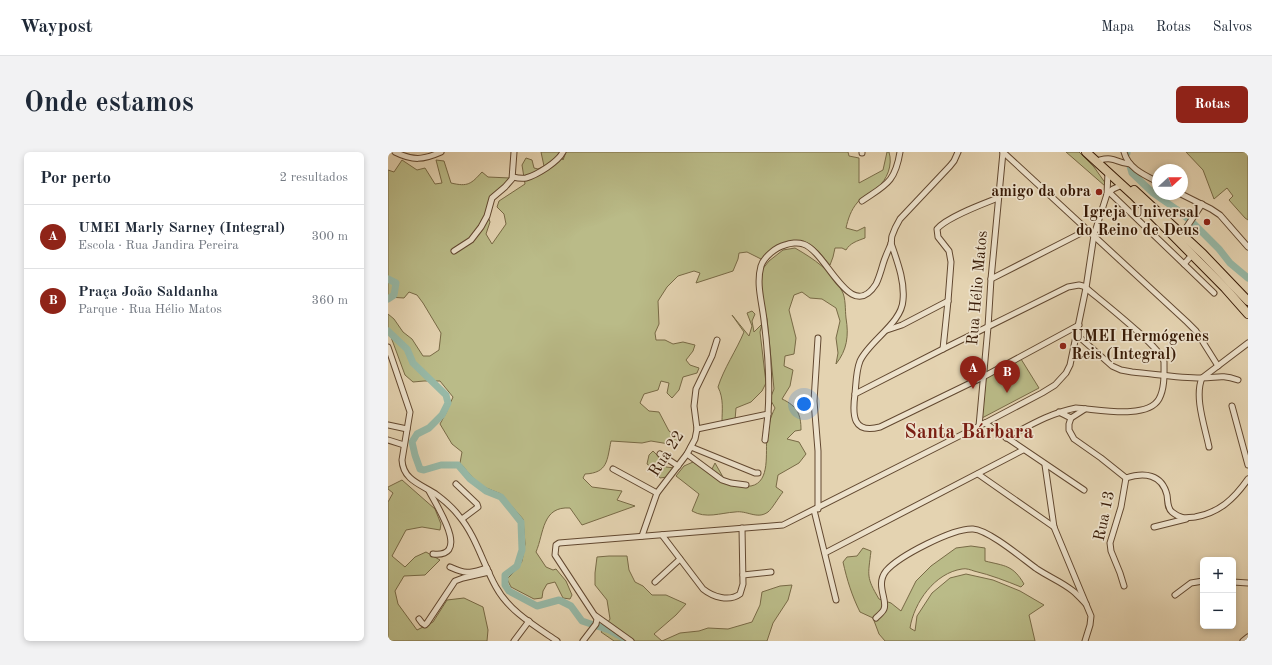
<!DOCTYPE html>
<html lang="pt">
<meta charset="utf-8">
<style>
:root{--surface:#fff;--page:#f2f2f3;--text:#1f2937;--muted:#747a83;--line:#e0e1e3;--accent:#8f2418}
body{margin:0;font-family:"Old Standard TT",serif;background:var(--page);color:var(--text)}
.controls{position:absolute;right:12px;bottom:12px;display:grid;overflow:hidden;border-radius:6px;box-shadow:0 2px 6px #0003}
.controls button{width:36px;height:36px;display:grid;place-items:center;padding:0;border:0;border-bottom:1px solid var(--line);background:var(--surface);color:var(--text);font:20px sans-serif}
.compass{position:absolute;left:764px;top:12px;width:36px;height:36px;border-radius:50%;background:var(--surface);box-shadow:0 2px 6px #0003;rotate:69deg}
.you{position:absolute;left:416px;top:252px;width:14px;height:14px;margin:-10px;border:3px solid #fff;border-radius:50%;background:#1a73e8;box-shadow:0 0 0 6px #1a73e833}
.badge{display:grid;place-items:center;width:26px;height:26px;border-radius:50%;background:var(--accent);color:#fff;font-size:13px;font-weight:700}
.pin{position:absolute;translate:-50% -33px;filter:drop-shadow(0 1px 2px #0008)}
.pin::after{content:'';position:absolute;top:21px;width:14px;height:12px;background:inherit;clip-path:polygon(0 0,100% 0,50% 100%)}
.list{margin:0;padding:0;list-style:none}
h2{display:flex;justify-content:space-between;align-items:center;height:52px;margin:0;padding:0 16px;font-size:17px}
h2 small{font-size:13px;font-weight:400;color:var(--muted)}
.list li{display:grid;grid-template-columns:26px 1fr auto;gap:12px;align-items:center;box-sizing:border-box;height:64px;padding:0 16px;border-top:1px solid var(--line)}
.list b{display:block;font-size:15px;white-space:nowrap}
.list p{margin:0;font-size:13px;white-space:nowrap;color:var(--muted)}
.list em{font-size:13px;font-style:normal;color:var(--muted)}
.map{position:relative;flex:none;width:860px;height:489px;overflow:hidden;border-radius:6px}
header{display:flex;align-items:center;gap:24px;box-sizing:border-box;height:56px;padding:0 20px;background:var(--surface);border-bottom:1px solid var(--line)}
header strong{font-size:19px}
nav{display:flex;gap:22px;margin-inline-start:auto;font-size:14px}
.intro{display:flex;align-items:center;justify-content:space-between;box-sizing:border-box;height:96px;padding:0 24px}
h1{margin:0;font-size:28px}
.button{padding:10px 18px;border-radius:6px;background:var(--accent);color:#fff;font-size:14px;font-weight:700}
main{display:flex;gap:24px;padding:0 24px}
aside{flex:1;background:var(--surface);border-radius:6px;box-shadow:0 2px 6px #0003}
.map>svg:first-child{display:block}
.green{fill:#babb88;stroke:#786a46}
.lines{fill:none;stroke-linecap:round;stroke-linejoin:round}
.river{stroke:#97b9a7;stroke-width:7}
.minor-casing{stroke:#624830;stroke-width:7}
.highway-casing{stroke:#361905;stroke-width:10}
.minor{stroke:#ede2cc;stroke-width:5}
.highway{stroke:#e4d3b1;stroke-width:8}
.poi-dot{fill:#8f2418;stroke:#ede2cc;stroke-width:1.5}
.labels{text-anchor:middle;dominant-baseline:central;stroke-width:3.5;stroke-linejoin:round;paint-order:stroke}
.poi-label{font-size:16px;font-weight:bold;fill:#361905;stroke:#ede2cc;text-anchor:end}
.street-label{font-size:16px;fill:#361905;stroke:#ede2cc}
.district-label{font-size:20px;font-weight:bold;fill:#7a1f14;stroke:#ede2cc}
</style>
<header>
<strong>Waypost</strong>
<nav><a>Mapa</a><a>Rotas</a><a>Salvos</a></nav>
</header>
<div class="intro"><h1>Onde estamos</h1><a class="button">Rotas</a></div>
<main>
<aside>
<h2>Por perto<small>2 resultados</small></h2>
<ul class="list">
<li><span class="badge">A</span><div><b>UMEI Marly Sarney (Integral)</b><p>Escola · Rua Jandira Pereira</p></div><em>300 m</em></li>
<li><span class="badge">B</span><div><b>Praça João Saldanha</b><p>Parque · Rua Hélio Matos</p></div><em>360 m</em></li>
</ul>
</aside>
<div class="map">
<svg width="860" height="489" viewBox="0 0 860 489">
<rect width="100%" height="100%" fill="#e4d3b1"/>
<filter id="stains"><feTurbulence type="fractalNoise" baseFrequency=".005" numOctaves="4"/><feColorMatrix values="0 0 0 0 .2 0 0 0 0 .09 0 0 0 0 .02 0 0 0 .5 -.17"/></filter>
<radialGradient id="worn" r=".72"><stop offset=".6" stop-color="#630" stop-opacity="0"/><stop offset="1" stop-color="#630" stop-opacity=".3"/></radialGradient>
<g class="green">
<path d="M153 0H172V3L175 8 178 0H460L461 4 471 6V31L495 18 499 0H501C505 13 499 28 489 36 483 41 474 44 469 51 463 58 460 67 458 76L469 79 477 75V86C469 89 462 91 458 98L454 96H447L445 105 442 113C437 108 433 101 427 96 408 80 389 93 373 107L359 100 351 101 350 107 345 119 308 131 312 121 306 119 290 124 279 135 270 149 271 172 267 181 268 188H277L285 192 295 190 307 193 305 199 298 208 302 213 311 216 309 221 295 225 291 238 284 246 279 241 281 231 273 229 270 238 256 242 252 251 261 259 271 260 281 279 292 287 287 293 263 289 254 291 223 289C219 308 220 321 197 322L195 326 204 335 234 339 229 348 247 354 194 373 182 356C154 354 156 381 148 400L158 415 165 418 168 417 178 429 184 443 182 447 175 446 167 430 159 432 155 439 154 446 146 447 123 435 119 427 130 416 134 409 137 392 135 367 113 342 96 335 85 326 72 311 74 300 64 292 52 272 58 261 65 245 52 229H36L25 230 17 223 0 177V162L6 167 15 180 24 187 35 204H42L51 198 53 181 35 151 29 143 21 140 16 146 0 145V18L6 20 14 8 29 18 37 16 47 32 54 31 48 8 56 9 63 31C80 35 83 32 94 20L100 25 122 26 105 48 100 64 102 70 98 82 104 92 118 72 116 62 109 55 111 49 137 32 134 13 138 6 144 8 146 16 150 17 156 14Z"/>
<path d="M678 0H691L706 15 718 32 717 34Z"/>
<path d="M798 0H860V68L857 66 841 48 845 44 839 36 826 47 815 18Z"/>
<path d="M407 96C426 107 444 119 454 139 458 146 457 158 458 166 461 184 459 198 448 212L450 201 448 186 452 169 448 156 434 147 422 146 414 140 406 143 401 158 408 186 406 202 397 204 396 214 405 218 402 234 394 247C409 254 413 262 413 278L407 279 399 287 411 290 418 302 411 311 390 323 388 335 395 340C390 346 384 357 380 360 369 368 359 358 347 360 332 361 318 367 304 359L311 342 288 324 296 314 305 310 319 319H323L327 311 339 332C347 333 355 335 363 334 383 330 377 300 379 285 380 274 382 266 387 256L382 247 386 237 379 167 373 144V119L381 109 395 98Z"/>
<path d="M364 159 367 162 364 169 366 180 374 172 372 180 378 231 374 239 363 250 348 256 347 268 334 270C334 258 336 247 330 235 336 216 348 199 356 180L344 163 361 184 364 174 359 161Z"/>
<path d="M633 207 651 236 594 266 598 226Z"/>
<path d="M265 299 270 304 278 315 287 316 279 325 272 326 267 318 259 312 261 303Z"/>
<path d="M14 328 47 357 53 372 52 378 34 375 18 378 4 404 17 415 27 405 38 400 52 408 37 423 16 424 7 439 10 452 29 478 45 470 59 448 76 446 95 455 100 478 99 489H0V350L5 341 0 337V335Z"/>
<path d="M583 394 597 396V409C617 414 625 413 636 432L633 435C618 429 603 423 586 419 583 418 578 416 574 417 547 421 526 450 522 476L527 479 529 464 544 441 562 426 578 422 605 428 632 439 656 453 641 463 647 489H497L491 482 485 466 472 460C464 444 459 428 455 410L459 405 469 404 475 396 483 399C480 424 478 425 491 447L503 451 513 459 528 429 543 414 568 396Z"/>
<path d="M221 404H239L241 418 247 430 255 434 264 443H278L298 452 288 463 266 482 274 489 292 481 311 479 320 476 340 477 364 470 372 453 374 440 392 434 404 433 400 448 385 471 379 489H226L213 480 222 467 219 448 207 433V421L209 405Z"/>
</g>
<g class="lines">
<g class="river">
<path d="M739 0V1"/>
<path d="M742 14 744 21 765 41 788 57 804 70 831 97 842 111 860 126"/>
<path d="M0 127 8 131 6 143 0 147"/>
<path d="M0 179 19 197 25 211 58 243 60 251 54 263 41 276 29 282 24 290 27 303 32 317 36 318 53 313H70L82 327 98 339 113 345 133 370 134 398 129 414 117 423V433L121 439 149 454 171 448 183 454 194 469 221 478 239 488"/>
</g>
<defs>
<g id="minor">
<path d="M7 0C25 9 35 8 53 0"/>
<path d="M474 0V1"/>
<path d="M615 0 799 170 808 179 830 214"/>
<path d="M736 0C740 16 756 23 770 30"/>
<path d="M712 8C727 4 728 11 742 12"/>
<path d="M125 25C129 26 133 27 138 26 149 23 170 10 175 0"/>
<path d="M721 40 796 112 804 103"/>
<path d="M719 42 725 37 734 33"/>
<path d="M793 42 823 57 832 63 860 95"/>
<path d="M474 49C497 33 507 31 512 0"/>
<path d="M794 82 814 52"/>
<path d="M66 99 83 88 93 75 99 64 104 46 117 35 124 27 126 0"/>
<path d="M796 112 826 141"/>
<path d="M603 127 699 78"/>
<path d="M499 178 514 173 560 149"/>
<path d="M689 183 724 214 733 218 744 220C767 222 791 226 813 226 830 226 832 222 850 228"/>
<path d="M0 195 22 260 14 308C15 329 35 333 49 343 57 349 65 356 71 364 88 384 95 412 108 435 121 459 147 474 169 489"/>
<path d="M555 197 560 149 563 110 561 99 550 85 549 77C559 65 595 52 610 46"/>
<path d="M467 242C468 232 468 219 472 209 481 189 514 171 515 148 517 129 509 109 503 91"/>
<path d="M844 254 860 313"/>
<path d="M671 260 683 266 681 272V278L686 287 713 306 738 326"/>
<path d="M683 266 697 257"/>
<path d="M597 271 696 338"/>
<path d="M0 273 19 277"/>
<path d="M591 274 600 175 603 127 615 0"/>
<path d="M309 277 380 262C382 231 380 199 376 168 374 150 368 132 373 114 376 105 388 95 397 93 402 91 410 90 415 92 439 99 462 173 488 132 491 126 493 119 495 112 497 105 500 99 503 92 504 90 503 87 504 84 506 78 509 72 512 67L562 14 566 9 570 0"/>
<path d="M618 286C641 274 662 261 688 256 709 257 759 268 771 247 777 236 776 221 776 210 773 195 712 148 698 136L695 134 691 133 680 135 555 197 467 242C464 264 465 282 492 275L595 225 691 173"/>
<path d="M0 288 16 293"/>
<path d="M377 288 380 262"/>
<path d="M303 295 367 321H370"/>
<path d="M821 295C817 275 806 245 814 226L860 191"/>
<path d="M272 302 290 314"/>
<path d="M299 302 334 328 343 331 358 333"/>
<path d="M657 313 666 375 703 464 702 473 697 489"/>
<path d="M225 317 269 341"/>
<path d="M590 322 666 375"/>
<path d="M738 326C756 320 774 322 779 343 780 349 779 356 784 360 793 367 797 366 807 365 831 361 846 347 860 327"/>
<path d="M68 332 89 352 90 355 74 367"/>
<path d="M41 339C48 353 84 406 45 402"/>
<path d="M430 357V299L426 249 430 186"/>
<path d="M426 358 448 448"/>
<path d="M766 375 798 367"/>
<path d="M274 383 315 437C325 445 341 450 352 442L355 432 354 376"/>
<path d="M254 384 269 341 299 302 307 287 309 277 306 254 308 237 324 204 329 188"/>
<path d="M437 401 635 298"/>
<path d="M62 415C80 423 81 421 99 416"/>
<path d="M355 423 383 420"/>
<path d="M267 430 292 407"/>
<path d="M845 430 860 431"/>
<path d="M736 434 732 421 723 399 722 391 733 355 738 326"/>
<path d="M787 443 803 431 815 429"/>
<path d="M208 464 243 489"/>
<path d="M488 466C491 463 495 460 496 457 500 448 487 433 498 419 511 404 565 376 585 377 601 378 635 407 649 417 661 425 674 430 685 439 690 443 694 448 698 452"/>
<path d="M31 467 34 471 37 473 39 471 67 429 75 426 101 420"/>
<path d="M126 489 141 469"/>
<path d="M195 489 208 472 209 467 167 403 168 393 171 391 395 373 597 271 654 241 667 233 678 221 682 213 698 136 706 83 719 42 720 20"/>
<path d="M855 489 860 485"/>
</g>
<g id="highway">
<path d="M698 0 745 43 837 136 860 162"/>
<path d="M746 38 815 102 860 149"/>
</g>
</defs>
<use href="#minor" class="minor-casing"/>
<use href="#highway" class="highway-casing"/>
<use href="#minor" class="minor"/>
<use href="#highway" class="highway"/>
</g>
<g class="poi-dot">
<circle cx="711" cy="40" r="4"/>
<circle cx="819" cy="70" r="4"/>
<circle cx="675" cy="194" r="4"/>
</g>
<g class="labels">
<g class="poi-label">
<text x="703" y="40">amigo da obra</text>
<text x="811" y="61">Igreja Universal<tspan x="811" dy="18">do Reino de Deus</tspan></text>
<text x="683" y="185" text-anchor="start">UMEI Hermógenes<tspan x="683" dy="18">Reis (Integral)</tspan></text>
</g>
<g class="street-label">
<text transform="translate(590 136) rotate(-85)">Rua Hélio Matos</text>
<text transform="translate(279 302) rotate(-57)">Rua 22</text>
<text transform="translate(717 364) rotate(-78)">Rua 13</text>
</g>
<g class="district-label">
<text x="581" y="281">Santa Bárbara</text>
</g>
</g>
<rect width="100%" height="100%" filter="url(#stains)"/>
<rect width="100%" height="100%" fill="url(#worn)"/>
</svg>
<div class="controls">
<button>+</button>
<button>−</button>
</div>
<svg class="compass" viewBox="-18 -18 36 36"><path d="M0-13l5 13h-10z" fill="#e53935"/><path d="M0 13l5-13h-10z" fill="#747a83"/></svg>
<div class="you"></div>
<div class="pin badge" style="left:585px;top:237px">A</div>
<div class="pin badge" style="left:619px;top:241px">B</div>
</div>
</main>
